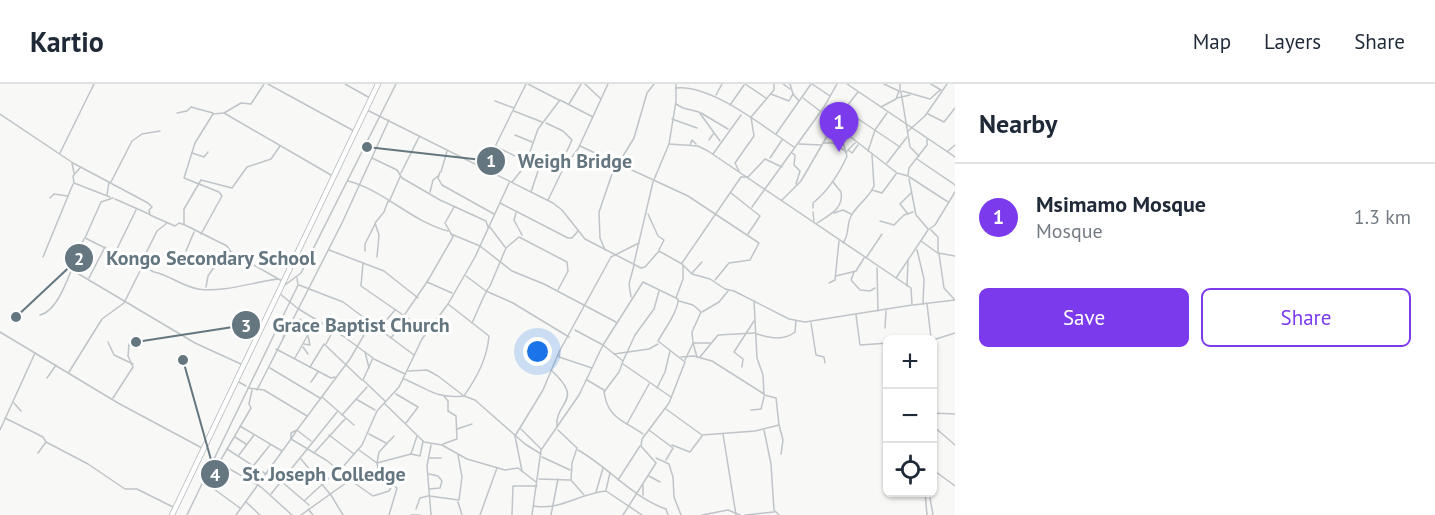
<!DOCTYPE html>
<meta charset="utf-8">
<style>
:root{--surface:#fff;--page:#f2f2f3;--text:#1f2937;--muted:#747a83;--line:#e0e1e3;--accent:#7c3aed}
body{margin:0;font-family:"PT Sans",sans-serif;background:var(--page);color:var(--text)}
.controls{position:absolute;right:18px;bottom:18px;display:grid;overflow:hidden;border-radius:9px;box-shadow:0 2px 4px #0004}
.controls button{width:54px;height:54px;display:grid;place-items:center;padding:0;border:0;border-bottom:2px solid var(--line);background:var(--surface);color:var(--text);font:30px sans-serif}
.you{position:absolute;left:538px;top:268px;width:21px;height:21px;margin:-15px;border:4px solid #fff;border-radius:50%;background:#1a73e8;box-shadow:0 0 0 9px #1a73e833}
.badge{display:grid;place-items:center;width:39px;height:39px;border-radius:50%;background:var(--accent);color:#fff;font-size:20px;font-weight:700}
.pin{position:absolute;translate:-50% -50px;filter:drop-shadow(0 2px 3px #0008)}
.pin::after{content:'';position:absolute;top:32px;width:21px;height:18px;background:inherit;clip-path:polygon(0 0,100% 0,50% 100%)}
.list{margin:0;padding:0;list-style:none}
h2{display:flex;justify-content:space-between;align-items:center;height:78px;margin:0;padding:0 24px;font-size:26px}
h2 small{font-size:20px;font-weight:400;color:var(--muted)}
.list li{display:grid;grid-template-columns:39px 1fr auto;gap:18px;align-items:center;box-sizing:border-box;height:108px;padding:0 24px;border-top:2px solid var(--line)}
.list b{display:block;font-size:22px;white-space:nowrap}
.list p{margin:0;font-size:20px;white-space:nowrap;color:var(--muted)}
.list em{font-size:20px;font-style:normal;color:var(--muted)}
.actions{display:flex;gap:12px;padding:18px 24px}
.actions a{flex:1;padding:14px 0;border:2px solid var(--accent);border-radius:9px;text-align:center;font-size:21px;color:var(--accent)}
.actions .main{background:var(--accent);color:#fff}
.icon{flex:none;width:33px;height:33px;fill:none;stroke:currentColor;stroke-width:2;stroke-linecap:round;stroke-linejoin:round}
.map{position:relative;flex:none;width:955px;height:431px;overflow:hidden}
header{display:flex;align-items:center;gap:36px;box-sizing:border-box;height:84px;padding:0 30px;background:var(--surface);border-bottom:2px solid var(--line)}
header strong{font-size:28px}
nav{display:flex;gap:33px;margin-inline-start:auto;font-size:21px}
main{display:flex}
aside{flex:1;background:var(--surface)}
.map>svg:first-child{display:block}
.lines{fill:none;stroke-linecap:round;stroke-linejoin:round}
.trunk-casing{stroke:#b3b8bb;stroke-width:6}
.minor{stroke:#bfc4c8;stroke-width:1.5}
.trunk{stroke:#fff;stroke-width:4.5}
.leader{fill:none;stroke:#647680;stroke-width:2}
.callout-dot{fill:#647680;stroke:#fff;stroke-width:2}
.mark-label{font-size:18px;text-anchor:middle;font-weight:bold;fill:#fff}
.callout-label{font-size:20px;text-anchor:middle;font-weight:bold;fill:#647680;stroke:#fff;stroke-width:6;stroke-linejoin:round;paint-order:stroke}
</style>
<header>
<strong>Kartio</strong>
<nav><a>Map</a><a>Layers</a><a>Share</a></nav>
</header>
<main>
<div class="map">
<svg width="955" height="431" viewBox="0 0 955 431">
<rect width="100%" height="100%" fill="#f8f8f6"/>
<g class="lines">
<defs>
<path id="trunk" d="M172 431 378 0"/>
</defs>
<use href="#trunk" class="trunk-casing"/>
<g class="minor">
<path d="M268 0 354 47"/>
<path d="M345 0 370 14"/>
<path d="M528 0 559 16"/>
<path d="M585 0 601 15"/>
<path d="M745 0 766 14"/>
<path d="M783 0 790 5"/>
<path d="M790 0 793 10 799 17"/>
<path d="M812 0 830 12"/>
<path d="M847 0 955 73"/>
<path d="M884 0 901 8 910 63 919 72"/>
<path d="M931 0 941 6"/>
<path d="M676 4C711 0 764 43 794 63"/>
<path d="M900 6V0"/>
<path d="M902 7 930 15 940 6"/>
<path d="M771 10 789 17 793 10"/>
<path d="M716 11 722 0"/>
<path d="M803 14 820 27"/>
<path d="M897 14 910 11"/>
<path d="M495 17 514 24"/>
<path d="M569 20 581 0"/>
<path d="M676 20 683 24 699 28 720 57"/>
<path d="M730 21 744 1"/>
<path d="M881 23 896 15 899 7"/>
<path d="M367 26 553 119 562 126 585 155 641 184 645 183 659 167 682 180 692 190 710 195 725 205 734 207 789 235 805 238 912 221 911 204 708 67 698 62 669 60"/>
<path d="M845 26 900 63"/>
<path d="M514 27 542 38"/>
<path d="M177 29 187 27 191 23 213 29"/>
<path d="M224 29 331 91"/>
<path d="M701 29 728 45"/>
<path d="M0 30 73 79 148 119 152 123 149 126 150 131 175 142 179 139 185 141 227 162 231 168 282 197"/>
<path d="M928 30 944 38 955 24"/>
<path d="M672 35 697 44"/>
<path d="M546 39 563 47 572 56 566 69 567 78"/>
<path d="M834 40 897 89 908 92 948 118"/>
<path d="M908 47 925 32 947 0"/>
<path d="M776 50 811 0"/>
<path d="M515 51 532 58"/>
<path d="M709 56 713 50"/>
<path d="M824 59H833L847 68"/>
<path d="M799 60 821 61"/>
<path d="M690 61 692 56 696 60"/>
<path d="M580 62 688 112 759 159 750 176 729 179 715 196"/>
<path d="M497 63 539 84 531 108"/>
<path d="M848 66 852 69 858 61"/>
<path d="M848 66 855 59"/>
<path d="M868 67 875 46 887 29"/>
<path d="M948 67 955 61"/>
<path d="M60 69 94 0"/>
<path d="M192 69 204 73 208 68"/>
<path d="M792 69 795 71 794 81 800 87 796 100"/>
<path d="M713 70 741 31"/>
<path d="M372 74 397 86 402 94 440 116 486 137 488 143"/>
<path d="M770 74 782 56"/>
<path d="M917 75 955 101"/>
<path d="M72 79 74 89"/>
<path d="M887 79 907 53"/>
<path d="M80 84 73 92 74 99 110 113"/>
<path d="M484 85 526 0"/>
<path d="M739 87 735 79 754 52 751 33 774 6V0"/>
<path d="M440 88 438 94 442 101 494 130"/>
<path d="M441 88 447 67"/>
<path d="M401 89 419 53"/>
<path d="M908 91 909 84 927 61V55"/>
<path d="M909 95 916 131 928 145"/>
<path d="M348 97C384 106 412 138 448 147"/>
<path d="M111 98 132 57 142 50 160 47"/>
<path d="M512 98 525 82 538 45 560 16 593 33"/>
<path d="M872 106 882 109 896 90"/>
<path d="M430 108 433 96 438 92"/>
<path d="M731 109 760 132 748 150"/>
<path d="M107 111 109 98"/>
<path d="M50 114 54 110 68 112"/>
<path d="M113 114 101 118 85 154 154 188C169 191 182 202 198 205 222 209 254 198 278 195"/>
<path d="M115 115 149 130"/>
<path d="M548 116 564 83 578 65 608 0"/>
<path d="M782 116 801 97 837 35 858 8"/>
<path d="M389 118 400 93"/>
<path d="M500 119 568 154H572L578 147"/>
<path d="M752 123 824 23 837 0"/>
<path d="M813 124V119C829 106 839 90 847 72L839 46"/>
<path d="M813 128 814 137"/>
<path d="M516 129 514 136 522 151"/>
<path d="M834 129 843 126 851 130"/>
<path d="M648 130 658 152 664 156 659 166"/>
<path d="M908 130 900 120 911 109"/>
<path d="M880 137 894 141 904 131 913 128"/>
<path d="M817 139C829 131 844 125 841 108L833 98"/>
<path d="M184 140V125L201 96 232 104 247 83 271 75 280 62"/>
<path d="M489 142 505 163"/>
<path d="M931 146 938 153V169L955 172"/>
<path d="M201 150 222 112 219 108 184 94 195 59 213 30 224 29 241 19 251 20 264 0"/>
<path d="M451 150 480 162 512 187 544 200 616 238"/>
<path d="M921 157 939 170 944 204 955 216"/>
<path d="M843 159C850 150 846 142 851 132 857 121 869 114 874 102L872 71"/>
<path d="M329 166 384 187 418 214"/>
<path d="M605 166 600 154 599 128 612 90 634 54 647 9 654 0"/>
<path d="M917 166 924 195 923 220"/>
<path d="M116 167 136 126"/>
<path d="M186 167 194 148"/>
<path d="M365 167V160L375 140"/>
<path d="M43 173 73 100"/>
<path d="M377 173 379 151 375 139 384 128 388 117"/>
<path d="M866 174 882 150"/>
<path d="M141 179 157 147 167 139"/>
<path d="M363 179 361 202 419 242 425 249"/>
<path d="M634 179 653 98 669 60 676 17V0"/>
<path d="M682 179 741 93H748L765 75 782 83"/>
<path d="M877 184 878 227"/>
<path d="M72 186 195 259 243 281"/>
<path d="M854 188 851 196 860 206 870 207 875 204"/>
<path d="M692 189 702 178"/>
<path d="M466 192 486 207 513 219 569 253"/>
<path d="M836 192 856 187 864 174"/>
<path d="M89 194 105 163"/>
<path d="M896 194 928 146 935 141 955 108"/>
<path d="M427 198 453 153 445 139 454 123"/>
<path d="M829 199 835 196 839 157"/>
<path d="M285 201 301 189 396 0"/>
<path d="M299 201 343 218 414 271"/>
<path d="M907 202 908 177"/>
<path d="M206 203 208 192 225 167H230"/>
<path d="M279 209 296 223"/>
<path d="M631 213 629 200 634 181"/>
<path d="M676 214 683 195V182"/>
<path d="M679 217 693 221 701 228 692 248 693 259 685 276"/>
<path d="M927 220 931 254"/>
<path d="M913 221 955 216"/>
<path d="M297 224 343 252 373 274 363 296 385 317"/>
<path d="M702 228 719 218 728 207"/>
<path d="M405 230 427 198 452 209"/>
<path d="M40 231C62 226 74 174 84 155"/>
<path d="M856 231 860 261 888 259"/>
<path d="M300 235 310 245"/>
<path d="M472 239C477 229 485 207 490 202L506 164 519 153 567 178 568 187 558 206"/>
<path d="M811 239 816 271 824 273 825 279"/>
<path d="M330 244 334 238 341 237"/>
<path d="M885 244 886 227"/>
<path d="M379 245 395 226"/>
<path d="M575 246 603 261 623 277 619 288 604 308"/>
<path d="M0 248 118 319 202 364"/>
<path d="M757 250C770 254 784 257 795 248L796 237"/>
<path d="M283 254 287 244"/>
<path d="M391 254 406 234"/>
<path d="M909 255H936L955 249"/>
<path d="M108 258 114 271 133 280"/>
<path d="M304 260 310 261 308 252"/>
<path d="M326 260 332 249"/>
<path d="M303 263 308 270"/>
<path d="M276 265 331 294 335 293"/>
<path d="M365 268 369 284"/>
<path d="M559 268V273L592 284"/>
<path d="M614 270 649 265 658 260"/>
<path d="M681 273 694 272 712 277 764 310"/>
<path d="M697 273 693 259H710"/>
<path d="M700 273 718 251 755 249"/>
<path d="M295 274 316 236"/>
<path d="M374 275 405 290"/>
<path d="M623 277 635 251 654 225 659 207"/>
<path d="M623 280 671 313"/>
<path d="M884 280 888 282"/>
<path d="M310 283 324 260 362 296"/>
<path d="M742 283 743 275 734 268 754 237"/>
<path d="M270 284 320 314"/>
<path d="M551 286C586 318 554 317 557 343"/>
<path d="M408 287 427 286 438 292 464 312 475 316 525 360 541 370"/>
<path d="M69 288 102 235 124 219 142 183"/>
<path d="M47 294 56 281"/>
<path d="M404 295C429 305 435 315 464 312 477 293 487 275 489 252L448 220"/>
<path d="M587 296 604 306C606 334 625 337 643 350"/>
<path d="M237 297 246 302"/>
<path d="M311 298 318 288"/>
<path d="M248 304 264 306 307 332"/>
<path d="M657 304 665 288 670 267"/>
<path d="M257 306 342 139 389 36"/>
<path d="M396 310 418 323 406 339"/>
<path d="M322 313 354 341"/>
<path d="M113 314 133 283 128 272 129 260"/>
<path d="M356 315 375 326"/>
<path d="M14 319 21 327"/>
<path d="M385 320 424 358 442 361 467 375 505 386 518 384 536 398"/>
<path d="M666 325 702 351 755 347 779 341 776 314 764 311 763 291 757 274 754 217"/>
<path d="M751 326 761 325 764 313"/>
<path d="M932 329 955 330"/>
<path d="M342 331 367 303"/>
<path d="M5 334 43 353 46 358 38 369"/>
<path d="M627 340 649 300"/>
<path d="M779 341 783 356 781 370"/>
<path d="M932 341 955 361"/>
<path d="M240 342 282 367"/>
<path d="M457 345 472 340"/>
<path d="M521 345 541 365"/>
<path d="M0 346 35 269"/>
<path d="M297 346 291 355 326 376 339 386"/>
<path d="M558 346 577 364 572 379 571 396 584 411"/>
<path d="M649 346 673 364 666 376"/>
<path d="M764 346 771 380 774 426 779 431"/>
<path d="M298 347 311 357"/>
<path d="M369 350 386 359"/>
<path d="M723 350 736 431"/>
<path d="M329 351 354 370"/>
<path d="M394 352 379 368 377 379 411 370 417 352"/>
<path d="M235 353 246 360"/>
<path d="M46 358 88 380 125 405H137L173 423"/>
<path d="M443 360 457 355 456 332 448 327V317L444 312"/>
<path d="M672 361 690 368 702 352"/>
<path d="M227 365 266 390"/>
<path d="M359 366 377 379 378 385 392 390 393 401 397 404 389 431"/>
<path d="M578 366C607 382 632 413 666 425L668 431"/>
<path d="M315 368 345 335"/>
<path d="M411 370 420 372 423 357"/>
<path d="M239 371 254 351"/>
<path d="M542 373 570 386"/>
<path d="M429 374H441"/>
<path d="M656 374 669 380 673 393 674 413 681 431"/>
<path d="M301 375 330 410"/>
<path d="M214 376 261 403 292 431"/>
<path d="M219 379 251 324 249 320 252 306"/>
<path d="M254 381 270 361"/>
<path d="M932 385 955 402"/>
<path d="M268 386 309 421"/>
<path d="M522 387 515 352 543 306 559 268 611 173 639 159"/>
<path d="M649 392 660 398"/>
<path d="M539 395 570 396"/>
<path d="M350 396 373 412 389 407 392 402"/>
<path d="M618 396 640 362"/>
<path d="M203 397 240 424"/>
<path d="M643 401V411"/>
<path d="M429 405 440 404 442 397 438 392 429 390"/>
<path d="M606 406 610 389"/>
<path d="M596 408 603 384"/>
<path d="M925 408 927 431"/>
<path d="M929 408 933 431"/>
<path d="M271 410 337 328"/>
<path d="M331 411 343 431"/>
<path d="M429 412 459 416 462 393 458 371"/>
<path d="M305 416 337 387"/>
<path d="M246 418 260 431"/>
<path d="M458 418 462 431"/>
<path d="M534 422C559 427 581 409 606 407L642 431"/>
<path d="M308 425 313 431"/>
<path d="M416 425 420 414 428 412"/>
<path d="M187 431 298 201 297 194"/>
<path d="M236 431 291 355V349L297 346 350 275 371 239"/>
<path d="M301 431 350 396 341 385 362 361 377 327 399 303 422 255 448 220 475 173 509 99"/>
<path d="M411 431H420"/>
<path d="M431 431 427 382 431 361"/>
<path d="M480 431 497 384"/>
<path d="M512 431 513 402H537"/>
<path d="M532 431 541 366 579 311 603 261 643 198 678 215C679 226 664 246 658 257L685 278 669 319 642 355 641 362 656 379 623 431"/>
<path d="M551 431 558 395"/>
<path d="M702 431 728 426 740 431"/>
<path d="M745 431 774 428"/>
</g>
<use href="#trunk" class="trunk"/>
</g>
<path class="leader" d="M367 63L491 77M16 233L79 174M136 258L246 241M183 276L215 390"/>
<g class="callout-dot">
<circle cx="367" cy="63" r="6"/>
<circle cx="16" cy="233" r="6"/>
<circle cx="136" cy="258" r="6"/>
<circle cx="183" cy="276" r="6"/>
<circle cx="491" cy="77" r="15"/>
<circle cx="79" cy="174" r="15"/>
<circle cx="246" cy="241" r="15"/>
<circle cx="215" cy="390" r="15"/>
</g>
<g class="mark-label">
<text x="491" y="83">1</text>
<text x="79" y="181">2</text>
<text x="246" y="248">3</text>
<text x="215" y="397">4</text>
</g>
<g class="callout-label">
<text x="575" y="84">Weigh Bridge</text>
<text x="211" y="181">Kongo Secondary School</text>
<text x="361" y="248">Grace Baptist Church</text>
<text x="324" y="397">St. Joseph Colledge</text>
</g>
</svg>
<div class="controls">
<button>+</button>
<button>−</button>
<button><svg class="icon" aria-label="locate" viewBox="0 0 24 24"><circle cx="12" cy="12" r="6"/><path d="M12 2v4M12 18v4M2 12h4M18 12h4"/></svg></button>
</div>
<div class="you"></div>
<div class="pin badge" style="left:839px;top:68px">1</div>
</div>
<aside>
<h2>Nearby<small></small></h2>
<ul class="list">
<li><span class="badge">1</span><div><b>Msimamo Mosque</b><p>Mosque</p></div><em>1.3 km</em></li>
</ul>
<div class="actions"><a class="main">Save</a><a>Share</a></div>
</aside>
</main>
